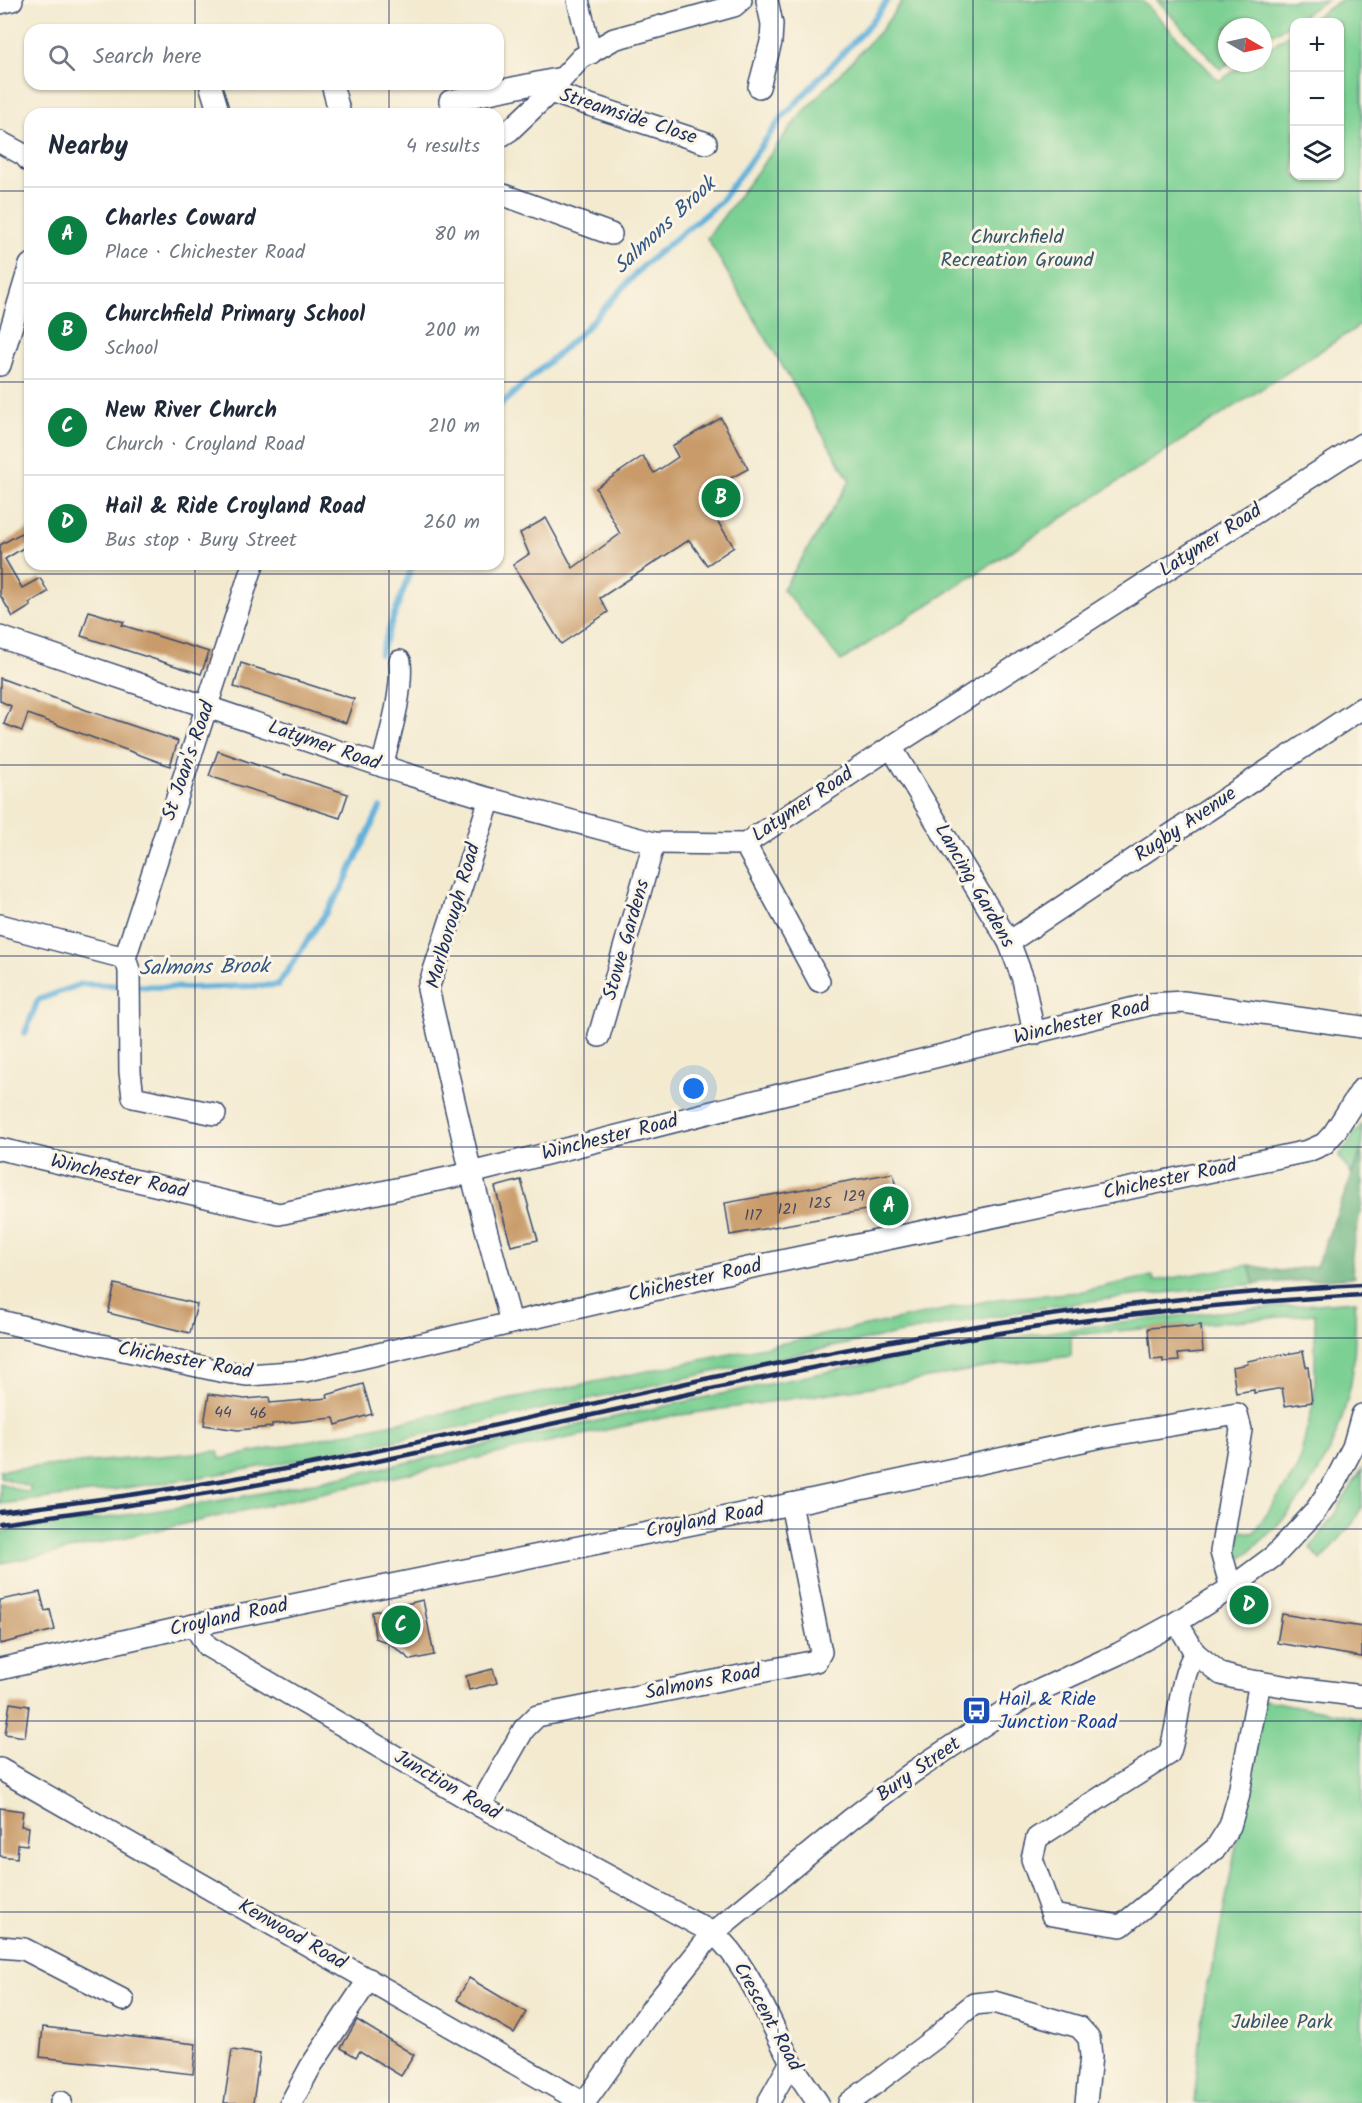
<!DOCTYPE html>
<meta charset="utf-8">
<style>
:root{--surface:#fff;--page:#f6f6f7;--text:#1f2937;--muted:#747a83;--line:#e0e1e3;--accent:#0b8043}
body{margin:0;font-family:Kalam,sans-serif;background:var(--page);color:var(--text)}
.controls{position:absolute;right:18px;top:18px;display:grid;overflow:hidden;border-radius:12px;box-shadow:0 2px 4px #0004}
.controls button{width:54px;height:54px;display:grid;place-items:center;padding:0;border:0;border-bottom:2px solid var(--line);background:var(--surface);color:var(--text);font:30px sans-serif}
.compass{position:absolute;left:1218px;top:18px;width:54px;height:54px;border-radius:50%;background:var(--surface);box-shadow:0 2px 4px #0004;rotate:99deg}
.you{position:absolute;left:694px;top:1089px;width:21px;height:21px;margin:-15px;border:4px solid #fff;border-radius:50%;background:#1a73e8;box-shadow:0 0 0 9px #1a73e833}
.badge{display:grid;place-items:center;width:39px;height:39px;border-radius:50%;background:var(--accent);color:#fff;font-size:20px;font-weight:700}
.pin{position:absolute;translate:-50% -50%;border:3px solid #fff;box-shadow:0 2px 6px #0006}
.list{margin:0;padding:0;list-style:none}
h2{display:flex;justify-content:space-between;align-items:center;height:78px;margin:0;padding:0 24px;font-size:26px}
h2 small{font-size:20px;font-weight:400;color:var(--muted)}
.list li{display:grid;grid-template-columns:39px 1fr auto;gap:18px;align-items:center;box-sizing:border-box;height:96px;padding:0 24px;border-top:2px solid var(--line)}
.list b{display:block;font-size:22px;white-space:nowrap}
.list p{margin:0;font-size:20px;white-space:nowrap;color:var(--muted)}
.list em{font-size:20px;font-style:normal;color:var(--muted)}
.icon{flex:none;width:33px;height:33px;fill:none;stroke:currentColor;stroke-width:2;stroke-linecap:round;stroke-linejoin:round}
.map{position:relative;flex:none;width:1362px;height:2103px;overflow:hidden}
.search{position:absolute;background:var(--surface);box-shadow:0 2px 4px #0004;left:24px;top:24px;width:480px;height:66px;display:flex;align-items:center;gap:15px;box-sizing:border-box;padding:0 21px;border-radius:18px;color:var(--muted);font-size:22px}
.panel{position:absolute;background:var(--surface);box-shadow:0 2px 4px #0004;left:24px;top:108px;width:480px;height:462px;border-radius:18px}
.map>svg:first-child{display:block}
.green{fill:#7cd093;stroke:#4c8078;stroke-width:1.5}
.forest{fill:#65b27d;stroke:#40706e;stroke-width:1.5}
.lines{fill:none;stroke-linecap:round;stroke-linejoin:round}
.stream{stroke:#61b0db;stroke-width:6}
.building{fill:#c99b6a}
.minor-casing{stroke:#3b4b6f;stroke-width:24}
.minor{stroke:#fff;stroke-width:21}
.rail{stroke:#1b2f5e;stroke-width:4.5}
.grid{fill:none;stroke:#1b2f5e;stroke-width:1.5;stroke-opacity:0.55}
.labels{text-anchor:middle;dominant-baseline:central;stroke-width:6;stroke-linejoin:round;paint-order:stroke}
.number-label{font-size:16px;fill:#464a61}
.street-label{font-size:20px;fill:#1b2f5e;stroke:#fcf5e5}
.park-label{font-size:20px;fill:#33576b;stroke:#fcf5e5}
.transit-label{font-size:20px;fill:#164399;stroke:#fcf5e5;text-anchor:start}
.water-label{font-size:21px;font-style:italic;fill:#305684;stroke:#fcf5e5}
</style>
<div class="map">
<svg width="1362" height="2103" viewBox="0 0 1362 2103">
<rect width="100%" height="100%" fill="#fcf5e5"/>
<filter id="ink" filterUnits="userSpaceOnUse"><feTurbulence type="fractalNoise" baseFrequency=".0167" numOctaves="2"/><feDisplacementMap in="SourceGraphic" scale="12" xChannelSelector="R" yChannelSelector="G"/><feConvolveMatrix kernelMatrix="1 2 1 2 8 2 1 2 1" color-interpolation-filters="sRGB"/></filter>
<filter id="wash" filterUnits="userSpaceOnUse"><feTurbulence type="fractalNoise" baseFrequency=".008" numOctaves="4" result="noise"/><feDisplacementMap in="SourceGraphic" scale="24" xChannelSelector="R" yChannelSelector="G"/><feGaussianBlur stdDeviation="1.35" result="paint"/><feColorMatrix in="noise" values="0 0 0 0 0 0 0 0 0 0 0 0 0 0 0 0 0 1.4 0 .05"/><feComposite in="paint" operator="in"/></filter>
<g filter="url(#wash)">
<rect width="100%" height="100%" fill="#f3ead0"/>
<g class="green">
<path d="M903 0H1142L1219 81 1246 63H1263V52L1294 31V176H1340V22H1307L1341 0H1362V324L841 661 783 589 850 481 707 238 797 119 882 29Z"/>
<path d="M1157 0H1327L1263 41V27H1227V63H1230L1220 69Z"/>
<path d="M1362 1124V1150L1351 1174 1339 1156Z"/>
<path d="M1249 1265 1254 1284C1186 1291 1118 1296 1050 1307 783 1349 520 1420 254 1468 169 1483 85 1494 0 1504V1483L28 1493 31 1487 0 1477V1470L218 1451 220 1459 997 1299 1078 1292 1153 1276 1154 1281Z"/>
<path d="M1356 1301C1354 1310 1356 1320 1355 1329 1355 1347 1354 1366 1351 1383 1335 1461 1301 1508 1242 1558L1237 1557 1234 1554 1241 1531 1253 1533 1297 1470 1313 1405 1315 1386V1314L1071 1335V1356L1000 1365 905 1382 667 1417 549 1442 46 1555 0 1563V1532C89 1520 179 1509 267 1492 516 1442 762 1379 1012 1338 1126 1319 1241 1309 1356 1301Z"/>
<path d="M1362 1469V1506L1353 1523 1321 1560 1310 1548 1334 1515Z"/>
<path d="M1264 1700 1362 1718V2103H1194L1206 1985 1212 1972Z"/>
</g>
<path class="forest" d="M1362 1150C1362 1167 1362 1185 1362 1202 1360 1223 1346 1257 1355 1277L1254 1284 1249 1265 1280 1271 1316 1266Z"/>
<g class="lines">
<g class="stream">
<path d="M498 407 581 333 645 264 720 202 781 119 870 24 888 0"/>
<path d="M380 654 413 564"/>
<path d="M25 1033 38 1000 81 984 190 988 278 985 341 890 380 808"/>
</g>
</g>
<g id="blocks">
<g class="building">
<path d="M721 418 748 469 700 494 734 547 707 565 689 540 600 598 608 612 561 644 513 565 529 554 520 533 546 518 573 568 620 534 596 488 643 456 654 473 678 457 672 446Z"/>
<path d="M30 528V544L5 559 22 588 40 578 48 592 29 603 31 606 13 617 0 595V545Z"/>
<path d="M89 611 124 622 122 625 209 652 201 674 81 636Z"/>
<path d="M241 663 354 699 346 723 234 687Z"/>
<path d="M0 678 86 710 178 741 170 766 28 714 22 731 4 724 11 706 0 701Z"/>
<path d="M218 751 285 775V774L348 794 340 818 209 776Z"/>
<path d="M893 1173 899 1204 730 1235 725 1203Z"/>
<path d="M521 1180 538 1240 511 1246 495 1187Z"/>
<path d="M115 1284 197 1304 190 1333 108 1313Z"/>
<path d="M1186 1325V1327L1201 1325 1203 1352 1178 1354 1179 1361 1163 1362V1359L1151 1360 1148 1328Z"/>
<path d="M1303 1351 1306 1367H1308L1312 1402 1285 1406 1282 1388 1254 1393V1390L1236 1393 1232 1367 1248 1364 1247 1361Z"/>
<path d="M363 1384 372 1414 336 1425 334 1418 272 1424V1427L238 1430 204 1425 209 1394 245 1399 269 1397 270 1403 328 1398 327 1395Z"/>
<path d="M40 1592 45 1611 50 1610 55 1630 0 1644V1600Z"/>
<path d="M423 1600 434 1655 411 1660 389 1643 375 1638 372 1612Z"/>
<path d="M1282 1614 1362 1627V1657L1277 1643Z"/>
<path d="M493 1669 497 1683 469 1690 466 1676Z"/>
<path d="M10 1703 29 1706 25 1737 5 1734Z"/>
<path d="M0 1808 23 1811 21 1826 29 1827 27 1845 18 1844 17 1858 0 1856Z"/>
<path d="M469 1978 526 2012 514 2033 457 2000Z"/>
<path d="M357 2020 414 2055 401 2076 360 2051 356 2057 341 2048Z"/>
<path d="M43 2027 196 2044 193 2074 40 2057Z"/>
<path d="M232 2050 260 2054 253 2103H224Z"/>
</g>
</g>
</g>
<g filter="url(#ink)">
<use href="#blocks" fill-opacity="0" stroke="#3b4b6f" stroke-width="1.5"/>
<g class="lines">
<defs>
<g id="minor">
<path d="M578 0 591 53"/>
<path d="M0 3 12 0"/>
<path d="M210 84 219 114"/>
<path d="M332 84 340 114"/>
<path d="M759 87 771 42 772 24 767 0"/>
<path d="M550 92 706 143"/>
<path d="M450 101 562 78"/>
<path d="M498 138 509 131 550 92 581 58 614 39 734 6 741 0"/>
<path d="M0 142 24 155 30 162"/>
<path d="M498 193 611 234"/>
<path d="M0 365 30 265"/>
<path d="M0 637 403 773 490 799 654 843 745 844 891 747 1362 444"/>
<path d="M891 747 1009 942 1023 979 1034 1034"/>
<path d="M382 766C390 735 403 693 400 661"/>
<path d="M490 799 428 989 471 1173 511 1322"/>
<path d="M745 844 819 981"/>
<path d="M0 925 125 958 129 970 130 1072 133 1097 215 1114"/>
<path d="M1009 942 1362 708"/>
<path d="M125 958 253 564"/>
<path d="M599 1036 654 843"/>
<path d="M0 1149 279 1214 471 1173 779 1095 1151 1004 1183 1002 1362 1027"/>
<path d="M0 1321 96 1344 220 1371 248 1375 305 1371 748 1268 1308 1151 1324 1144 1334 1133 1362 1089"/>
<path d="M1177 1622 1195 1653 1221 1674 1235 1678 1289 1687 1362 1696"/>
<path d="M194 1625 207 1646 480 1806 713 1933C747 1961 769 2021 790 2060 798 2075 809 2089 818 2103"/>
<path d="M1195 1653C1177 1682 1181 1721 1169 1754L1037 1838 1032 1859 1052 1915 1121 1926 1216 1848 1230 1826 1238 1798 1260 1682"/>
<path d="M0 1669 194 1625 791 1504 1101 1437 1237 1414 1241 1430 1221 1552 1231 1588"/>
<path d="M0 1769 584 2103"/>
<path d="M480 1806 524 1729 537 1716 816 1661 821 1652 791 1504"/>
<path d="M0 1947 24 1949 123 2000"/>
<path d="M61 2103V2102"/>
<path d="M291 2103 311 2066 369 1979"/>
<path d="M584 2103 653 2007 713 1933 850 1820 913 1772 1027 1696 1118 1654 1177 1622 1231 1588 1274 1556 1314 1513 1336 1480 1353 1447 1362 1415"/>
<path d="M768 2103 791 2062"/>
<path d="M849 2103 938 2036 955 2019 974 2004 994 2002 1079 2027 1089 2038 1091 2056 1086 2103"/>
</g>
</defs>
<use href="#minor" class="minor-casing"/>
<use href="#minor" class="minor"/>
<g class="rail">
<path d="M0 1512C83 1502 165 1491 247 1476 496 1431 740 1364 989 1324 1113 1305 1237 1291 1362 1285"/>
<path d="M0 1523C96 1510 193 1497 288 1479 523 1434 754 1374 989 1335 1112 1314 1237 1302 1362 1295"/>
</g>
</g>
</g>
<path class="grid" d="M195 0V30M389 0V30M584 0V2103M778 0V2103M973 0V2103M1167 0V2103M195 84V114M389 84V114M0 191H30M498 191H1362M0 382H30M498 382H1362M195 564V2103M389 564V2103M0 574H1362M0 765H1362M0 956H1362M0 1147H1362M0 1338H1362M0 1529H1362M0 1721H1362M0 1912H1362"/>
<defs>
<symbol id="bus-square" viewBox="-11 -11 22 22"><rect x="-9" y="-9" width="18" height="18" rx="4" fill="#1a4fb4" stroke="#fcf5e5"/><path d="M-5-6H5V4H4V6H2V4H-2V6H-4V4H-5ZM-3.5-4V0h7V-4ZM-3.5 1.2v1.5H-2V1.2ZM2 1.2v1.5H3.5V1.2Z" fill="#fff"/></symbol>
</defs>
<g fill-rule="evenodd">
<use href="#bus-square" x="960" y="1694" width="33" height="33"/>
</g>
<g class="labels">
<g class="number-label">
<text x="854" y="1196">129</text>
<text x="820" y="1203">125</text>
<text x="787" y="1209">121</text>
<text x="753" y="1215">117</text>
<text x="223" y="1412">44</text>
<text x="258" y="1413">46</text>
</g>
<g class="street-label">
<text transform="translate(628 117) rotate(18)">Streamside Close</text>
<text transform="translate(1211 541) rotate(-33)">Latymer Road</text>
<text transform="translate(324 746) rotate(19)">Latymer Road</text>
<text transform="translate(189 761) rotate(-71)">St Joan's Road</text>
<text transform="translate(803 805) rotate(-34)">Latymer Road</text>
<text transform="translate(1186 825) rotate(-34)">Rugby Avenue</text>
<text transform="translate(974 886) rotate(60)">Lancing Gardens</text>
<text transform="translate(454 916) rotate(-74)">Marlborough Road</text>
<text transform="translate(627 940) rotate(-74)">Stowe Gardens</text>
<text transform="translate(1082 1022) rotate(-14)">Winchester Road</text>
<text transform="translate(610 1138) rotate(-14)">Winchester Road</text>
<text transform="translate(119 1177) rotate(13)">Winchester Road</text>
<text transform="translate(1170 1180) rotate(-12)">Chichester Road</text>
<text transform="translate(695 1281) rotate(-13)">Chichester Road</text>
<text transform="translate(185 1361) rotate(10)">Chichester Road</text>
<text transform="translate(705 1521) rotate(-11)">Croyland Road</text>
<text transform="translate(229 1618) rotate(-12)">Croyland Road</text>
<text transform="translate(703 1683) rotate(-11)">Salmons Road</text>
<text transform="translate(919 1770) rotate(-35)">Bury Street</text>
<text transform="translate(447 1786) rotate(30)">Junction Road</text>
<text transform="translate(292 1935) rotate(30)">Kenwood Road</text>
<text transform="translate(767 2017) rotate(61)">Crescent Road</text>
</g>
<g class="park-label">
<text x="1017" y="238">Churchfield<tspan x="1017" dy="23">Recreation Ground</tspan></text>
<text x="1282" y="2023">Jubilee Park</text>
</g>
<g class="transit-label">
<text x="998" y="1700">Hail &amp; Ride<tspan x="998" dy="23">Junction Road</tspan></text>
</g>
<g class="water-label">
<text transform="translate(665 226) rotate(-43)">Salmons Brook</text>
<text transform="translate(204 968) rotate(-1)">Salmons Brook</text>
</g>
</g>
</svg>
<div class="controls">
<button>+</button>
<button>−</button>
<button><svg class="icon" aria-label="layers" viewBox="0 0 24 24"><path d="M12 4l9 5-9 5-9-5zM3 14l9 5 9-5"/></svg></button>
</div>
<svg class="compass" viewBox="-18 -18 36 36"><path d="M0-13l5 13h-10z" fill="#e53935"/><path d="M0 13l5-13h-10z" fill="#747a83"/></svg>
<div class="you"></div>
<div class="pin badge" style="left:889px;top:1206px">A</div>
<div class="pin badge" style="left:721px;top:498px">B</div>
<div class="pin badge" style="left:401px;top:1625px">C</div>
<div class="pin badge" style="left:1249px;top:1605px">D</div>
<div class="search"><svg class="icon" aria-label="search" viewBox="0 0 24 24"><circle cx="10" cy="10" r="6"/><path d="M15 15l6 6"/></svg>Search here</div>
<section class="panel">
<h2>Nearby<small>4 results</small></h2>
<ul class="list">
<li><span class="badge">A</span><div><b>Charles Coward</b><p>Place · Chichester Road</p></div><em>80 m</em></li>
<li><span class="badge">B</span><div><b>Churchfield Primary School</b><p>School</p></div><em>200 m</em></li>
<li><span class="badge">C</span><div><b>New River Church</b><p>Church · Croyland Road</p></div><em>210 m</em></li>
<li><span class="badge">D</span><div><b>Hail &amp; Ride Croyland Road</b><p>Bus stop · Bury Street</p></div><em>260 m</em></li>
</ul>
</section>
</div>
